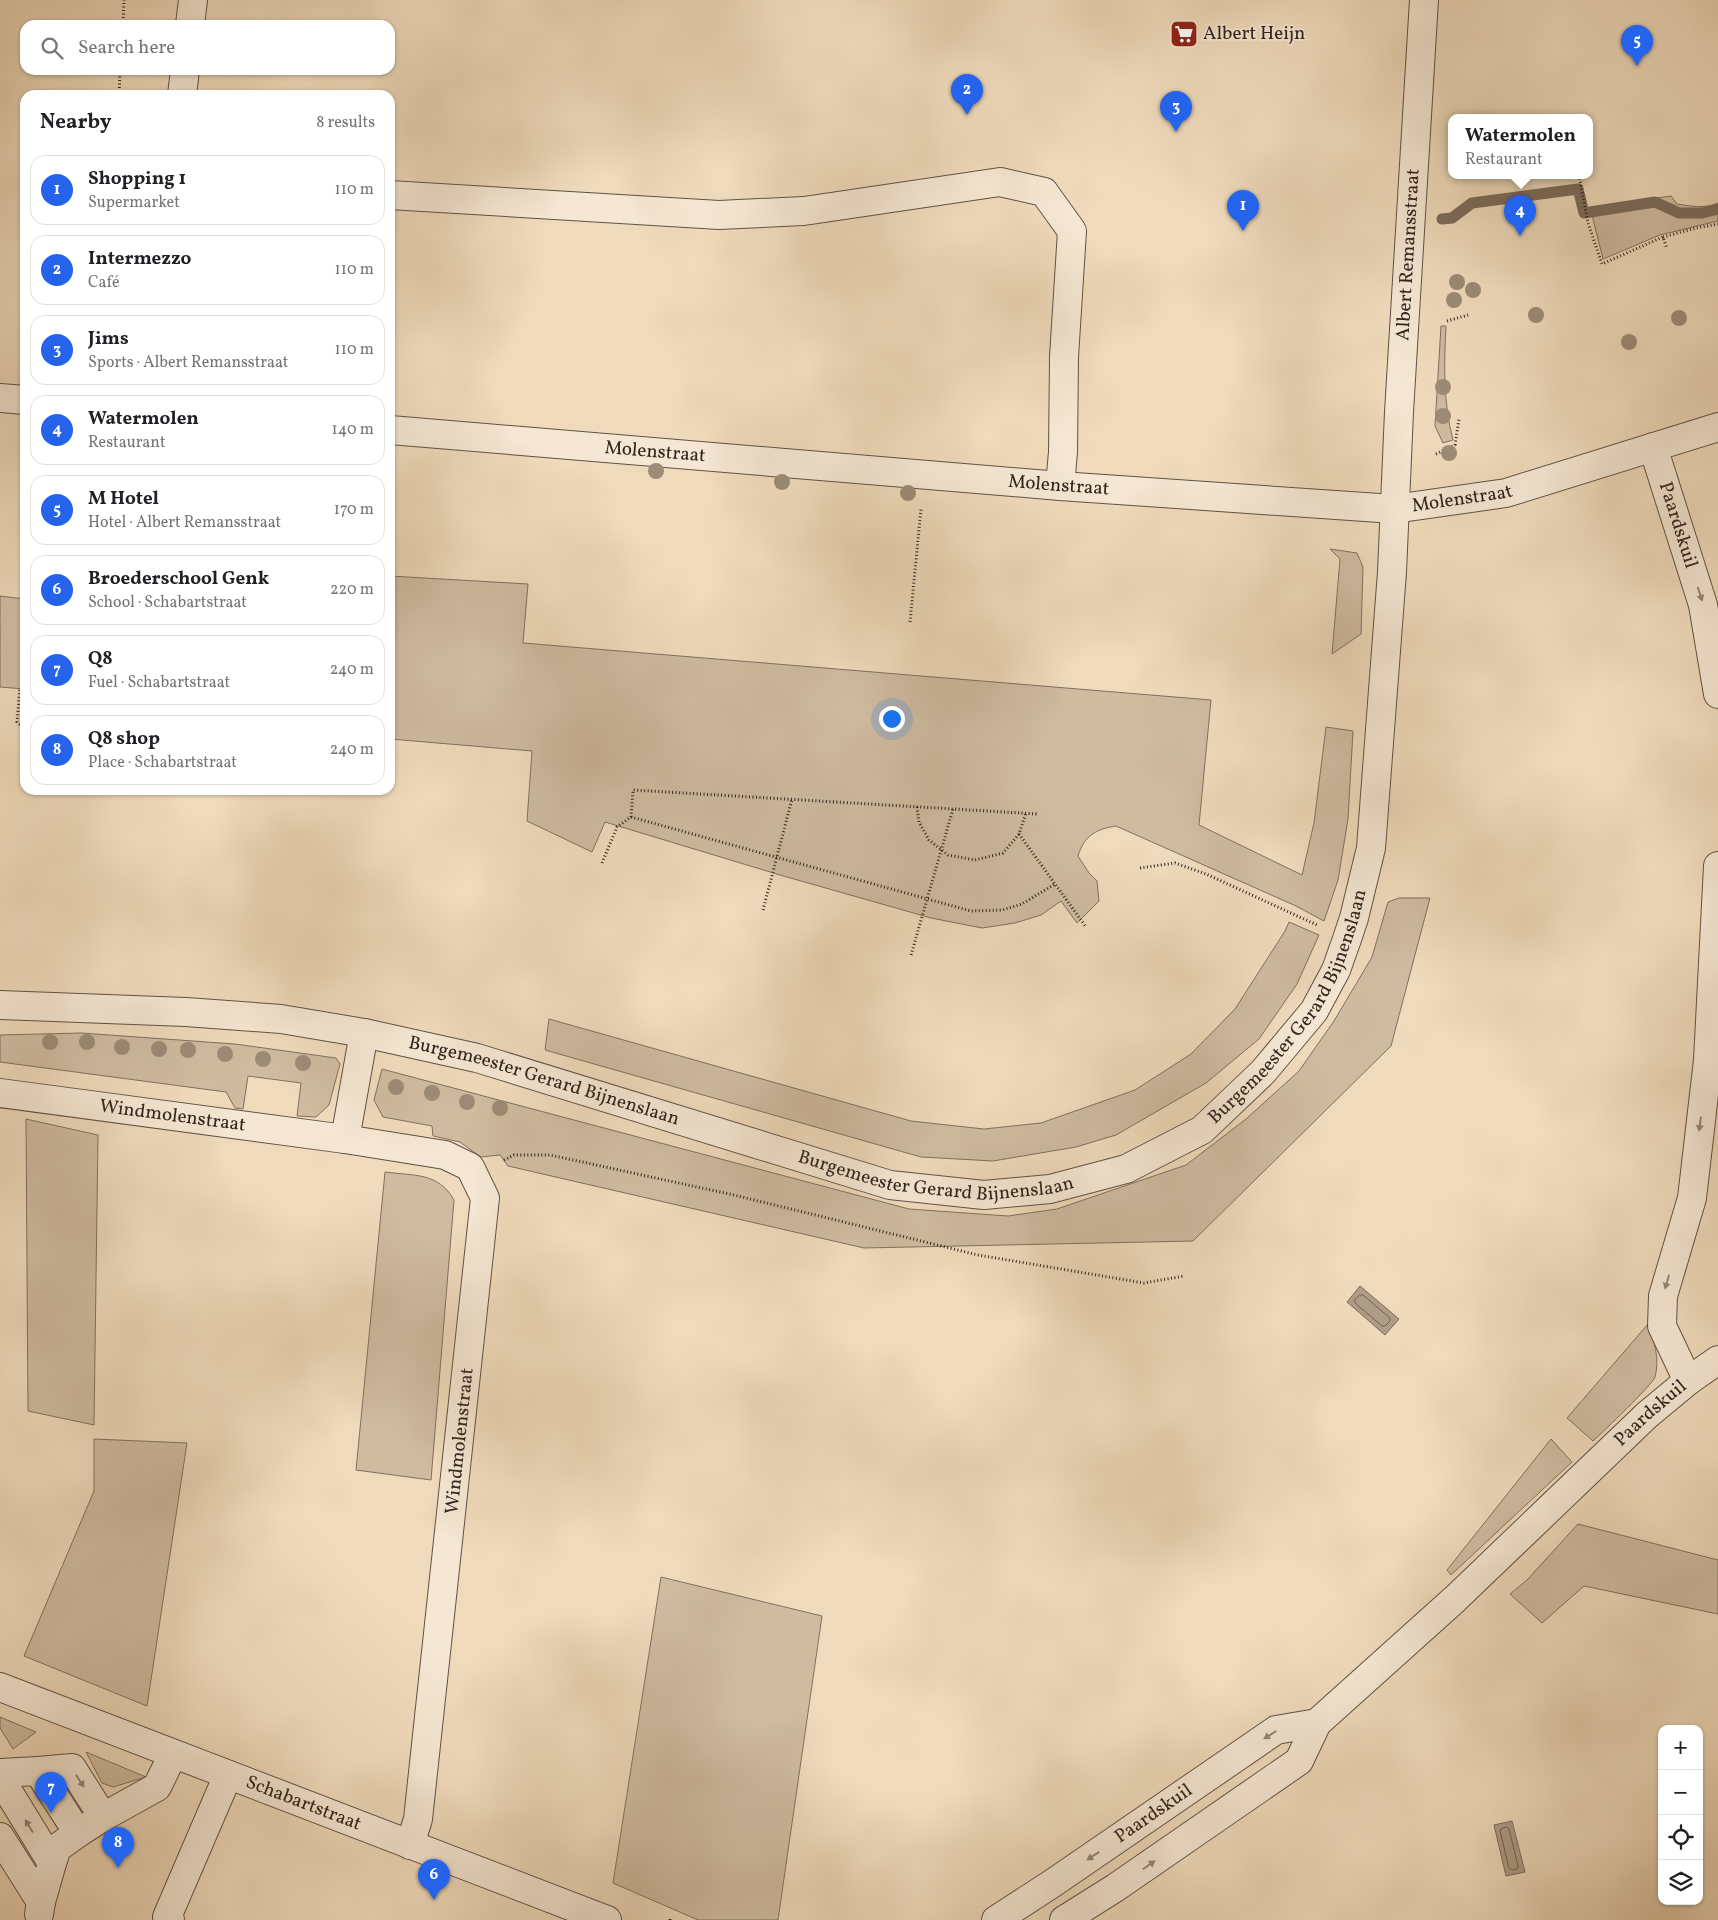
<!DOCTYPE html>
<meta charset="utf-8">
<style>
:root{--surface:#fff;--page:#f6f6f6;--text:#202124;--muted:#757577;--line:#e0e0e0;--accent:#2563eb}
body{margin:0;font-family:Vollkorn,serif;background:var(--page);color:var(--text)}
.controls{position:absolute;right:15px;bottom:15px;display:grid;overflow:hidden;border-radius:10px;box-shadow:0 1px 4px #0004}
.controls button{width:45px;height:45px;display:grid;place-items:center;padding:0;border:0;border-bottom:1px solid var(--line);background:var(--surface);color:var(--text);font:25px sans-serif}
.you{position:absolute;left:891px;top:718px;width:18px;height:18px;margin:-12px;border:4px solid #fff;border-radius:50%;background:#1a73e8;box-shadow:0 0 0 8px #1a73e833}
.badge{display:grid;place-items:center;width:32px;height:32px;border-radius:50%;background:var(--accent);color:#fff;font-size:16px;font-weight:700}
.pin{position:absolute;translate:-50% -41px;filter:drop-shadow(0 1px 2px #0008)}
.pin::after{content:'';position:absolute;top:26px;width:18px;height:15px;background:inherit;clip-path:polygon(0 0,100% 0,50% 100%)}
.popup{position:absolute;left:1448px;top:114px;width:145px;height:65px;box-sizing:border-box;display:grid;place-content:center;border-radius:10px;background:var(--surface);filter:drop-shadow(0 1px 4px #0005);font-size:16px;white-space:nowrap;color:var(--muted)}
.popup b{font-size:19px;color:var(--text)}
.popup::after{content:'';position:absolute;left:50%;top:100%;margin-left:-10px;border:10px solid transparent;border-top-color:var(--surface)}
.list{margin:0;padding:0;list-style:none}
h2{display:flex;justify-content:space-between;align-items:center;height:65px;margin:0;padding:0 20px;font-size:21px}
h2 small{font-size:16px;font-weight:400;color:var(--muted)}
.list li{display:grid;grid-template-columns:32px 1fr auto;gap:15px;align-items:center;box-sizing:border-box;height:70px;margin:0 10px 10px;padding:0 10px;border:1px solid var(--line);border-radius:15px}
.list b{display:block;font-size:19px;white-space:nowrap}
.list p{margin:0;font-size:16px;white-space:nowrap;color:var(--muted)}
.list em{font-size:16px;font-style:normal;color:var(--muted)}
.icon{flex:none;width:28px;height:28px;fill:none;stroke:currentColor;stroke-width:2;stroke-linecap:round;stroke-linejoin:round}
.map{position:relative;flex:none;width:1718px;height:1920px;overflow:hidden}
.search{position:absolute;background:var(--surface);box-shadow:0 1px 4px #0004;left:20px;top:20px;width:375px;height:55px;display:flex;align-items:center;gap:12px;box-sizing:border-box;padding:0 18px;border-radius:15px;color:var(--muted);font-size:19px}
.panel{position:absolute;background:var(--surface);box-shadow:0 1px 4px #0004;left:20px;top:90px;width:375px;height:705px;border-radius:15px}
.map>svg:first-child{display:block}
.green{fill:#cfbba0;stroke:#80705f}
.water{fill:#ae9c86;stroke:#7c6c5c}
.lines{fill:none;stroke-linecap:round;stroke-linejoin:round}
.shore{stroke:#6f6052;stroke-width:1}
.stream{stroke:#7c6c5c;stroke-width:11}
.minor-casing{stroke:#605245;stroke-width:30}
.path{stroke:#30241e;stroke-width:3;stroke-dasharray:1 2.5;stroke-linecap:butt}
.minor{stroke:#f5e7d3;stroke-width:28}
.tree{fill:#9c8b76}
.oneway{fill:#928678}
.labels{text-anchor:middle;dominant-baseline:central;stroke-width:4;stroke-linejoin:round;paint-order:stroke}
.poi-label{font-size:19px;fill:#30241e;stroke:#f5e7d3;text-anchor:start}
.street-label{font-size:19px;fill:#30241e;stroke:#f5e7d3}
</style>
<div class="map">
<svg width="1718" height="1920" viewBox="0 0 1718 1920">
<rect width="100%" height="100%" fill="#efdabb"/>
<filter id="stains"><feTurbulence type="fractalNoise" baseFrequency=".004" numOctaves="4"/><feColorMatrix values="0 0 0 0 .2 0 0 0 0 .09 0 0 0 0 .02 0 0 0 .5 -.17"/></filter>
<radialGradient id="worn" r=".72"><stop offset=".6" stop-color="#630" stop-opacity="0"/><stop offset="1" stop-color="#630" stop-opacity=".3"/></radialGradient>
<g class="green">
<path d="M1671 196 1677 204C1690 206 1705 209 1718 203V221L1660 235 1603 259 1590 207Z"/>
<path d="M1441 326H1446C1444 365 1443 402 1453 440L1443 443 1435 426Z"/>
<path d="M1330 549 1357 553 1363 567 1361 634 1332 654 1340 559Z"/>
<path d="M390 576 528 584 523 643 1211 700 1199 825 1302 875 1314 823 1326 727 1353 731 1348 819 1338 880 1324 921 1296 906 1116 826C1096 829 1084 836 1078 856L1089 873 1097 881 1099 901 1077 923 1061 901 1041 915 1015 923 982 928 931 918 780 875 605 822 592 852 527 821 532 751 390 739Z"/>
<path d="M0 596 25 599V689L0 687Z"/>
<path d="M1399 898H1430L1391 1046 1193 1241 864 1248 508 1166 500 1155 481 1157 460 1142 433 1136 432 1126 383 1117 374 1100 382 1069 909 1209 1008 1216 1057 1209 1186 1165 1246 1119 1299 1071 1334 1021 1372 957 1388 902Z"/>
<path d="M1289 922 1319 935 1297 984 1259 1039 1206 1083 1116 1135 1076 1147 993 1161 921 1157 545 1050 549 1019 911 1121 984 1129 1041 1123 1135 1090 1191 1054 1235 1009 1285 931Z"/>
<path d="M81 1033 235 1044 336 1058 340 1064 329 1105 316 1117 297 1116 301 1083 248 1076 243 1109 235 1108 226 1092 0 1062V1035Z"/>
<path d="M26 1119 98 1135 94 1425 28 1411Z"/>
<path d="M385 1172C414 1176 438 1172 454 1200L431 1480 356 1470Z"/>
<path d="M1648 1324C1654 1340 1660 1359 1655 1377 1653 1384 1603 1432 1593 1441L1567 1418Z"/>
<path d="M94 1439 187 1443 147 1706 24 1656 94 1491Z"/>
<path d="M1551 1439 1572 1462 1451 1575 1447 1570Z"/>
<path d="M1578 1524 1718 1560V1614L1584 1586 1542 1623 1510 1594 1527 1580Z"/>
<path d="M661 1577 822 1616 778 1920H698L613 1883Z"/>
<path d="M0 1717 36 1732 13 1749 0 1728Z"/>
<path d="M86 1752 146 1777 113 1787 102 1783Z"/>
</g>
<g class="water">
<path d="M1360 1286 1399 1319 1385 1335 1347 1302Z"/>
<path d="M1512 1821 1525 1872 1506 1876 1494 1825Z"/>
</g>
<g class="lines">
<g class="shore">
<path d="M1360 1295H1363L1390 1318V1321L1385 1326H1382L1355 1303V1300Z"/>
<path d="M1507 1827 1509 1829 1518 1866 1517 1869 1512 1870 1509 1868 1500 1831 1501 1829Z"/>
</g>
<path class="stream" d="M1442 219 1452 218 1472 203 1578 189 1584 213 1655 202 1679 213H1702L1718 209"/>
<defs>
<g id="minor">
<path d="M190 25 193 0"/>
<path d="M182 95 185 70"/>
<path d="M390 195 719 215 804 211 1000 182 1044 192 1072 231 1064 357 1063 452 1060 486"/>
<path d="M0 398 25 400"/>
<path id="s1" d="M390 430 1060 486 1394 509 1506 493 1718 427"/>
<path id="s2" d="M1653 447 1703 605 1718 694"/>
<path id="s3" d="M0 1005 186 1012 281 1019 364 1033 477 1058 890 1185 984 1195 1050 1189 1126 1169 1202 1130 1263 1072 1314 1011 1336 970 1347 939 1354 918 1371 848 1392 572 1399 412 1424 0"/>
<path id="s4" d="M0 1093 345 1139 445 1155 470 1167 485 1198 418 1819 410 1845"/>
<path d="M345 1139 364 1033"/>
<path d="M1688 1381 1662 1326 1663 1296 1692 1198 1708 1060 1718 866"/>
<path id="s5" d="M0 1687 607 1920"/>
<path d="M38 1771 72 1768 103 1817 78 1833"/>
<path d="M0 1773 38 1771 78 1833 57 1848 52 1863"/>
<path d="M0 1778 52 1863 41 1902"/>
<path d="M103 1817 157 1787 173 1754"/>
<path d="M0 1837 41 1902 39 1914"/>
<path d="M170 1920 167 1917 228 1775"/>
<path id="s6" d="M996 1920 1053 1883 1276 1730 1317 1723"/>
<path id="s7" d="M1064 1920 1115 1888 1299 1761 1317 1723 1455 1599 1647 1415 1688 1381 1718 1360"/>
</g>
</defs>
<use href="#minor" class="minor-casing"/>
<g class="path">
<path d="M123 25 124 0"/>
<path d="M119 95 120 70"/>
<path d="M1579 175 1588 223 1602 264 1663 237 1667 249"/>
<path d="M1663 237 1696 228 1718 224"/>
<path d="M1447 321 1468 315"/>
<path d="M1436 454 1455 445 1459 419"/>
<path d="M910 622 921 509"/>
<path d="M25 688H20L17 722 25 729"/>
<path d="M917 807 919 822 929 840 948 855 975 860 1003 853 1019 834 1026 813"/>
<path d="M631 817 971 911 1002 910 1022 904 1055 884 1086 927"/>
<path d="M1019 834 1055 884"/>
<path d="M602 863 617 827 631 817 633 790 1038 814"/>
<path d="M1140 868 1175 863 1206 874 1317 925"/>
<path d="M763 910 792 799"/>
<path d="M911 955 953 809"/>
<path d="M504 1160 514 1155H550L734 1195 978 1255 1144 1283 1184 1276"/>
<path d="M670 1920V1919"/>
</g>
<use href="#minor" class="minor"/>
</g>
<g class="tree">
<circle cx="1457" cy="282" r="8"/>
<circle cx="1473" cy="290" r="8"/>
<circle cx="1454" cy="300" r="8"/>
<circle cx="1536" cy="315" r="8"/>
<circle cx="1679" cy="318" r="8"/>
<circle cx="1629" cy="342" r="8"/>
<circle cx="1443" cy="387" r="8"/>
<circle cx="1443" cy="416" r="8"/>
<circle cx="1449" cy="453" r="8"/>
<circle cx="656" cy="471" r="8"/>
<circle cx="782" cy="482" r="8"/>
<circle cx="908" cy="493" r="8"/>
<circle cx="50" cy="1042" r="8"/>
<circle cx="87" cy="1042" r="8"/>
<circle cx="122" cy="1047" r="8"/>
<circle cx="159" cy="1049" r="8"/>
<circle cx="188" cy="1050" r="8"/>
<circle cx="225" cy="1054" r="8"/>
<circle cx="263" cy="1059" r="8"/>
<circle cx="303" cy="1063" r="8"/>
<circle cx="396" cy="1087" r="8"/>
<circle cx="432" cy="1093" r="8"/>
<circle cx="467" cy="1102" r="8"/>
<circle cx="500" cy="1108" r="8"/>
</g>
<defs><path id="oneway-solid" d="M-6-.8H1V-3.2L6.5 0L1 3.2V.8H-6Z" transform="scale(1.25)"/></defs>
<g class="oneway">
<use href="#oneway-solid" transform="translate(1700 594) rotate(72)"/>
<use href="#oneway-solid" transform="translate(1700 1124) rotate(97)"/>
<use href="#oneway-solid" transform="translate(1667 1282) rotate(106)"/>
<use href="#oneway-solid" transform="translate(1270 1735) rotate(148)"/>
<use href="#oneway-solid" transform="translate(80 1781) rotate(57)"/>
<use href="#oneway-solid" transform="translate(29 1826) rotate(-121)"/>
<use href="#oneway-solid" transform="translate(1093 1856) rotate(146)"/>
<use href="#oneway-solid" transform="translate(1149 1865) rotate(-35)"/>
</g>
<defs>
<symbol id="supermarket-square" viewBox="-11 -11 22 22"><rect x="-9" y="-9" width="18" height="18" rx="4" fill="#8f2418" stroke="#f5e7d3"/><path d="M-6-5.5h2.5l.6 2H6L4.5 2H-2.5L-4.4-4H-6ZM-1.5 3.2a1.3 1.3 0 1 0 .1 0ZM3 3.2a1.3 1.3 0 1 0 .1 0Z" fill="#fff"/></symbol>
</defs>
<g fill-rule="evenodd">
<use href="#supermarket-square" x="1168" y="18" width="32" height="32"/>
</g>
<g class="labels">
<g class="poi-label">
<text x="1203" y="34">Albert Heijn</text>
</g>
<g class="street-label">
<text stroke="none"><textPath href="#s3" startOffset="2170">Albert Remansstraat</textPath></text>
<text stroke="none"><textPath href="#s1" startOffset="266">Molenstraat</textPath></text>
<text stroke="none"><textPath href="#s1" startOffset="671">Molenstraat</textPath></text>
<text stroke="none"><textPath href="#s1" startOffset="1076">Molenstraat</textPath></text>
<text stroke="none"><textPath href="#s2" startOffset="82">Paardskuil</textPath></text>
<text stroke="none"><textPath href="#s3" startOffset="1392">Burgemeester Gerard Bijnenslaan</textPath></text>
<text stroke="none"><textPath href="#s3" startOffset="552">Burgemeester Gerard Bijnenslaan</textPath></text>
<text stroke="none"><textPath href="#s4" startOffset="174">Windmolenstraat</textPath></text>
<text stroke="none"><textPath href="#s3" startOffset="958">Burgemeester Gerard Bijnenslaan</textPath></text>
<text stroke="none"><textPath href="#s7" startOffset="781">Paardskuil</textPath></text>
<text transform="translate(460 1441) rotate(-84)">Windmolenstraat</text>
<text stroke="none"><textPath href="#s5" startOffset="325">Schabartstraat</textPath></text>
<text stroke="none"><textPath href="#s6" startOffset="190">Paardskuil</textPath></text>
</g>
</g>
<rect width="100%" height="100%" filter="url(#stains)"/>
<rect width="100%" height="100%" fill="url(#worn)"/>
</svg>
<div class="controls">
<button>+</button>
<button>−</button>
<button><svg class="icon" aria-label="locate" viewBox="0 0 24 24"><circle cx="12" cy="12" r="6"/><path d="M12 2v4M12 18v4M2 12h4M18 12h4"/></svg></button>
<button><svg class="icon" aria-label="layers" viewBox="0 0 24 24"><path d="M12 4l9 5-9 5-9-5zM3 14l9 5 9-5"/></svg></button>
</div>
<div class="you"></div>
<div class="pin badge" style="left:1243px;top:231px">1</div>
<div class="pin badge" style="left:967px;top:115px">2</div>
<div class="pin badge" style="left:1176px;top:132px">3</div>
<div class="pin badge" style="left:1520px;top:236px">4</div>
<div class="popup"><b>Watermolen</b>Restaurant</div>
<div class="pin badge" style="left:1637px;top:66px">5</div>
<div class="pin badge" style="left:434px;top:1900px">6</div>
<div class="pin badge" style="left:51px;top:1813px">7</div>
<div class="pin badge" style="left:118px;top:1868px">8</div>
<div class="search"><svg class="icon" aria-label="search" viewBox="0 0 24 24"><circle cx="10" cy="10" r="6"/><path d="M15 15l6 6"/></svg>Search here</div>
<section class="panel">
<h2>Nearby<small>8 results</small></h2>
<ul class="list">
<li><span class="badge">1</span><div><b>Shopping 1</b><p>Supermarket</p></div><em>110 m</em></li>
<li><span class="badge">2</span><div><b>Intermezzo</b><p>Café</p></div><em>110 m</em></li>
<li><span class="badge">3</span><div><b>Jims</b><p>Sports · Albert Remansstraat</p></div><em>110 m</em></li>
<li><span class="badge">4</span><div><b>Watermolen</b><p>Restaurant</p></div><em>140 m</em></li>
<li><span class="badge">5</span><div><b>M Hotel</b><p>Hotel · Albert Remansstraat</p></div><em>170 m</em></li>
<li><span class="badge">6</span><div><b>Broederschool Genk</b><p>School · Schabartstraat</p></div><em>220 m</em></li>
<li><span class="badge">7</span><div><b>Q8</b><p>Fuel · Schabartstraat</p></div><em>240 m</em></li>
<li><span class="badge">8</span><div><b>Q8 shop</b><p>Place · Schabartstraat</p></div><em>240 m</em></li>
</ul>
</section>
</div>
